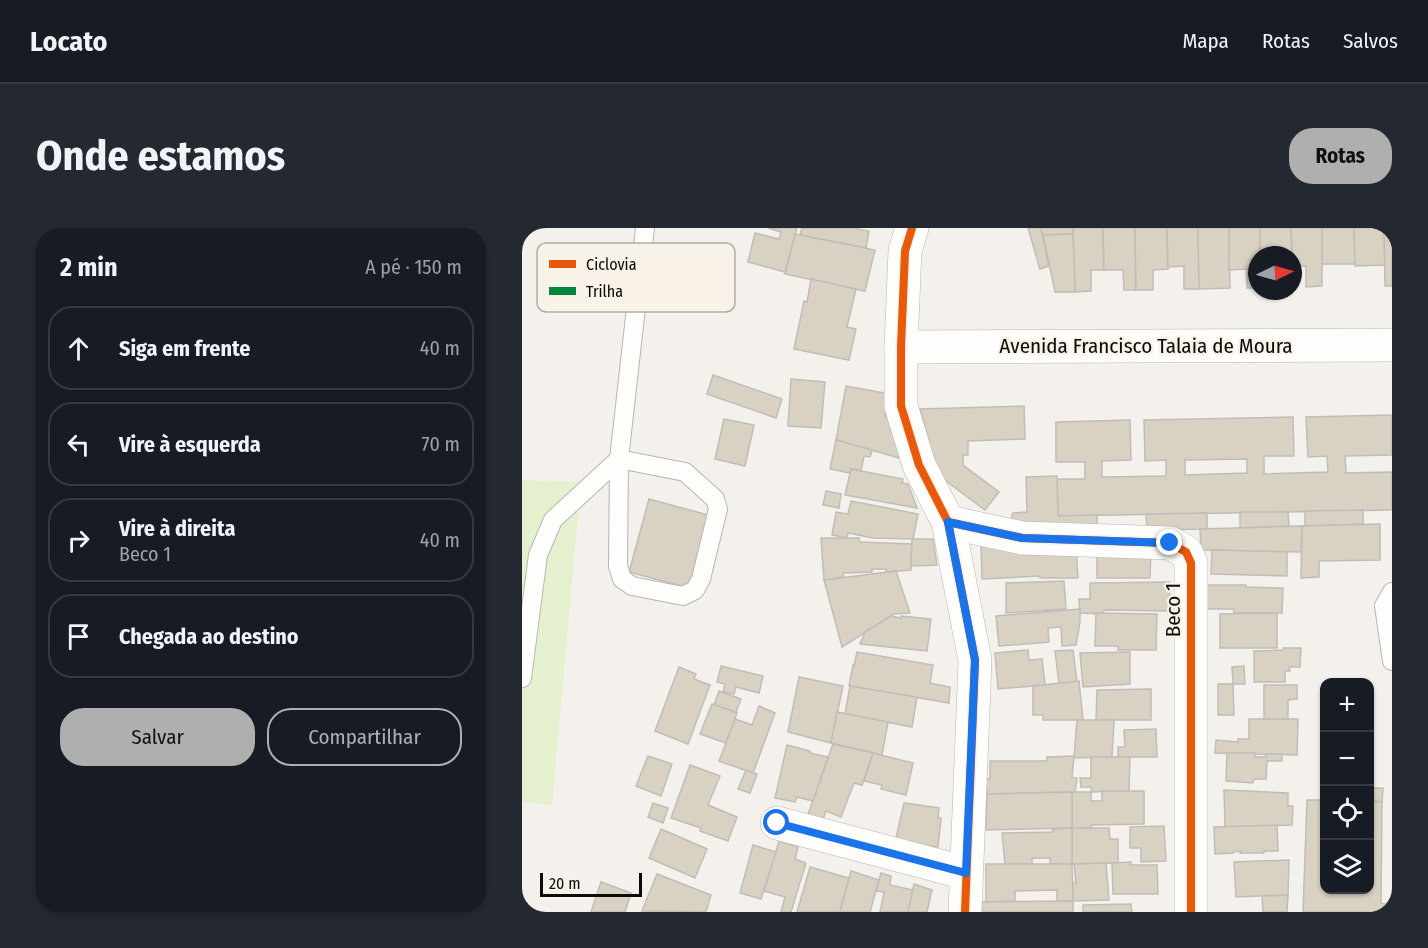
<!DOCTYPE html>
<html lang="pt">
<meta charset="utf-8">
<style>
:root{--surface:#171b24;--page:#242831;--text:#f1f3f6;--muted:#9ea1a6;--line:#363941;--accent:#afafaf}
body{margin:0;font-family:"Fira Sans Condensed",sans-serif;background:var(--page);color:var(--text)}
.controls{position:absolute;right:18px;bottom:18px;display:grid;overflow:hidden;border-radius:12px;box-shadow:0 2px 4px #0004}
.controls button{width:54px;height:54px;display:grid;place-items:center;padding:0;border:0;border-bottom:2px solid var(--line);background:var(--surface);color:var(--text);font:30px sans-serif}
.compass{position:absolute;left:726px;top:18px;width:54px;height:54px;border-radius:50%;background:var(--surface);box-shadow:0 2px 4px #0004;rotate:85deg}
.scale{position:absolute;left:18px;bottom:15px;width:102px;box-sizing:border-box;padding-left:6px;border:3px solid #0d0b08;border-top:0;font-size:16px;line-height:21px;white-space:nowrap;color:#0d0b08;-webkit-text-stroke:4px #f8f2e8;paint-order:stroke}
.stop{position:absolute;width:18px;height:18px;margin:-14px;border:4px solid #1a73e8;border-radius:50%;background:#fff}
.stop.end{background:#1a73e8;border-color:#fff;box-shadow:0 2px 6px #0008}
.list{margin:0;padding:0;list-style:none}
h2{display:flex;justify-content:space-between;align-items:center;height:78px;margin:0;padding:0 24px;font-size:26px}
h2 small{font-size:20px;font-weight:400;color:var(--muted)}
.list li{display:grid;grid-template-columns:39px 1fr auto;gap:18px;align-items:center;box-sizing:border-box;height:84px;margin:0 12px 12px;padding:0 12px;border:2px solid var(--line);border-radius:24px}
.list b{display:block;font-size:22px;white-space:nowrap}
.list p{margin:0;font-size:20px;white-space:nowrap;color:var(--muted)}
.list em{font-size:20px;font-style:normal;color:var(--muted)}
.actions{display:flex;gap:12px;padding:18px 24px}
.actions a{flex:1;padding:14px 0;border:2px solid var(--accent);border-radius:24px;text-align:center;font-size:21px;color:var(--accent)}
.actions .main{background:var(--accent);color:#111}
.icon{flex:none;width:33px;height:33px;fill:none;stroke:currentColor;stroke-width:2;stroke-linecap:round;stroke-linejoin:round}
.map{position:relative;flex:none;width:870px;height:684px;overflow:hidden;border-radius:24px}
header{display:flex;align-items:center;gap:36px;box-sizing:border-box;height:84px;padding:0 30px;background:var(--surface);border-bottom:2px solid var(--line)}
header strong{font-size:28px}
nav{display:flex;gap:33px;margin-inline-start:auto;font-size:21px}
.intro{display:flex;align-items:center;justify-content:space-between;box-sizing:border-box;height:144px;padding:0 36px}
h1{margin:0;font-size:42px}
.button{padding:15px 27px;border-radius:24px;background:var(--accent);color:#111;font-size:21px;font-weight:700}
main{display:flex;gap:36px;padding:0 36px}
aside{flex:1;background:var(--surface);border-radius:24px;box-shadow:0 2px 4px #0004}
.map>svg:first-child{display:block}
.green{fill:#e5f0cf}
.building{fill:#d9d2c3;stroke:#bfbdb9;stroke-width:1.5;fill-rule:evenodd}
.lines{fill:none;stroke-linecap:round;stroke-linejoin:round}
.lane-casing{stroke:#b8b5b1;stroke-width:20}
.street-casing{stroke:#b8b5b1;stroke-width:34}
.secondary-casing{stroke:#b8b5b1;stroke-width:34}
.lane{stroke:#fdfdfc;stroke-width:18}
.street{stroke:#fdfdfc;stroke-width:33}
.secondary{stroke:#fdfdfc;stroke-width:33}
.quiet{stroke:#00873e;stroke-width:6;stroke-dasharray:12 6;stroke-linecap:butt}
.cycleway-casing{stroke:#f8f2e8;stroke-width:11}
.cycleway{stroke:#e8590c;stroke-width:8}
.route{stroke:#1a73e8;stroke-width:8}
.labels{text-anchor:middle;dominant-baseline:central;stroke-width:4.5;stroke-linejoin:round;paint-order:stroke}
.street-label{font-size:21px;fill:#0d0b08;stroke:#f8f2e8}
.key{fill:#f8f2e8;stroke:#b2ada5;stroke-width:1.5}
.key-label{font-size:16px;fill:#0d0b08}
</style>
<header>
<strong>Locato</strong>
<nav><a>Mapa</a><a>Rotas</a><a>Salvos</a></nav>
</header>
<div class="intro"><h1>Onde estamos</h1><a class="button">Rotas</a></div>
<main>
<aside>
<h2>2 min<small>A pé · 150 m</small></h2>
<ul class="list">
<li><svg class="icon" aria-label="ahead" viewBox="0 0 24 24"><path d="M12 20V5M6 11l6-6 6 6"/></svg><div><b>Siga em frente</b></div><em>40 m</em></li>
<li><svg class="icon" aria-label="left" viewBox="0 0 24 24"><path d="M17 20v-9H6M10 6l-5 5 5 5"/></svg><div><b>Vire à esquerda</b></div><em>70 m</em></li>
<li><svg class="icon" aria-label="right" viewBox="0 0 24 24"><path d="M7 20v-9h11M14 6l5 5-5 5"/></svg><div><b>Vire à direita</b><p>Beco 1</p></div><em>40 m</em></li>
<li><svg class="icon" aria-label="arrive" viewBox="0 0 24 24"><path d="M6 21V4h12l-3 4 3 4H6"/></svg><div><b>Chegada ao destino</b></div></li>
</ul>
<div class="actions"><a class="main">Salvar</a><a>Compartilhar</a></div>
</aside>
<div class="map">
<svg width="870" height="684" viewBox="0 0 870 684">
<rect width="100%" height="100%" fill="#f4f1ec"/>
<path class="green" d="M0 252 59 254 30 577 0 574Z"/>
<g class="building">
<path d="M246 0H275L263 44 226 34 233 5 257 11 259 4Z"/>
<path d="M280 0H331L347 3 344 20 278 7Z"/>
<path d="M506 0H519L527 38 518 41Z"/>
<path d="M519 0H551V6L521 7Z"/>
<path d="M551 0H581L582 42H569V63L553 64Z"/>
<path d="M581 0H613L614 62H602L601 42H582Z"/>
<path d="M613 0H645L646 41 631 42V62H614Z"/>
<path d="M645 0H676L677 61H662V38L646 39Z"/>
<path d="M676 0H707L708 60 677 61Z"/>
<path d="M707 0H738V27H735V60H725V41L707 42Z"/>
<path d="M738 0H769L770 27H738Z"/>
<path d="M769 0H800V58L784 59V38H771Z"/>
<path d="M800 0H832L833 36H800Z"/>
<path d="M832 0H862L863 37 833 38Z"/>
<path d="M862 0H870V58H863Z"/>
<path d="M273 6 353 22 343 63 263 46Z"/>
<path d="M551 6 553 64H533L521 7Z"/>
<path d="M289 51 334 61 325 99 334 101 327 132 272 121 282 73 285 74Z"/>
<path d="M191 147 260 171 254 190 185 166Z"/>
<path d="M269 151 303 154 299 200 266 198Z"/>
<path d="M324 158 368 166 363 188 371 194 377 230 314 212Z"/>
<path d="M502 178 503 211 446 213V227H441V237L477 264 463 282 416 247 398 181Z"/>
<path d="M870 187V227L823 228 824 245 870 244V282L536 288 535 251H563V234H534V194L608 192 609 232 580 233V249L644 248V232L623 233 622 192 771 189 772 228H742V246L806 244 805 228 786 229 784 189ZM725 231V245L663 247V232Z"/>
<path d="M202 191 232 197 223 238 193 231Z"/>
<path d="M314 212 350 222 348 229 342 228 339 243 329 241 328 245 308 241Z"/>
<path d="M329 241 381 251 380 255 386 256 395 280 323 267Z"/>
<path d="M535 248 536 288 575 287V303L487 296 491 285 505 284 504 249Z"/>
<path d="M304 263 319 266 317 280 301 277Z"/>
<path d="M127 271 186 287 167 360 107 344Z"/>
<path d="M329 273 396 286 391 311 351 310 326 305 325 310 310 307 314 284 326 286Z"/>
<path d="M841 282V296L783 298V283Z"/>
<path d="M718 284H766L767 298 718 300Z"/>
<path d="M685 285V301L625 302 624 286Z"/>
<path d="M858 296V332L797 333V349L779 350 780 298Z"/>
<path d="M780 298 779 324 679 322 678 301Z"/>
<path d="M299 310H337L338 314 390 316 389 342 364 344V341H350V344L321 345 322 349 302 352Z"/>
<path d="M390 311H411L415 337 389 338Z"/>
<path d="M459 318 554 319 556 350H518V348L460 351Z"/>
<path d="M575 321 629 322 628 350H575Z"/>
<path d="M690 322 765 324V348L689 346Z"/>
<path d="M374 343 388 385 372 386 320 419 302 352Z"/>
<path d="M542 353 544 381 484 385V355Z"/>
<path d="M648 354 647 383 582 382 581 386 558 385 557 371H568V355Z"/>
<path d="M679 357H724V359L761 360 760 385H712V381H680Z"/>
<path d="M558 381V394L554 417 540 418 539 399 526 400 527 414 477 418 474 388Z"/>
<path d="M574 385 635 386 634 422H596V418H573Z"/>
<path d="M755 385V420H698V386Z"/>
<path d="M369 388 379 390V388L409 391 405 423 338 416 343 404Z"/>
<path d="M761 420H779L778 439H767L768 443H763V454H732V423L761 422Z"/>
<path d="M506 422 507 432 520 431 523 457 476 461 473 425Z"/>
<path d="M551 422 555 454 537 456 533 423Z"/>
<path d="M335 424 411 437 408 455 428 459 427 475 327 458 331 437 332 438Z"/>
<path d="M608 424V456L561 459 558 425Z"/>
<path d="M199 438 241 448 237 465 214 459 212 466 201 464 203 456 195 454Z"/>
<path d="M722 438 723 456H711L710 439Z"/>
<path d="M157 439 174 446 172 451 188 457 166 516 133 503Z"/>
<path d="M277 449 321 458 309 515 266 504Z"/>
<path d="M557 453 561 492H521V487H511V458Z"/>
<path d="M696 456H711L712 487H696Z"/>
<path d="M742 457H775V471L766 472V491H742Z"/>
<path d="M328 458 395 469 390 499 323 486Z"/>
<path d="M629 461V492H574L575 462Z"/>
<path d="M197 463 219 471 214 484 192 477Z"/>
<path d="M190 476 215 485 204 515 178 506Z"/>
<path d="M237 478 253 485 231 545 197 533 213 491 230 497Z"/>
<path d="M315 484 366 494 360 527 309 515Z"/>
<path d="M727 491H776L775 527 693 525 694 512 716 514V511H727Z"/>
<path d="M555 492H592L590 529 552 530Z"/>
<path d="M634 501 635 529H596V519H603L602 502Z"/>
<path d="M311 516 351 525 340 557 332 555 319 589 304 583 299 597 284 592Z"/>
<path d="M265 517 288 523V525L306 529 291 573 275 569 273 574 253 570Z"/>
<path d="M351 525 391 535 384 567 359 561 360 557 342 553Z"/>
<path d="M705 525H733V529H744V526H760V533H745L744 551H732L731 555 704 553Z"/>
<path d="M126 528 150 536 139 568 114 558Z"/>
<path d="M552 528 550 550H555L553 564 465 566 464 551H468V533H525V529Z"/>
<path d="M569 529H608L607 563 569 564V559H559L558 550H569Z"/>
<path d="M168 537 198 548 186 577 215 589 206 613 178 603 179 600 149 590Z"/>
<path d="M224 542 235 546 228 565 216 561Z"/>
<path d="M848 560H861L860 574 848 573Z"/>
<path d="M702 562 766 565V578H771L770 597 703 599Z"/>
<path d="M580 563H622V596L569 597 570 600H550V564H569V573H580Z"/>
<path d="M550 564V600L464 602 465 566Z"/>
<path d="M785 572H802V662H848V573L860 574 859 675 870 678V684H781Z"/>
<path d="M131 575 146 580 141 595 126 589Z"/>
<path d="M382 575 417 580 416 590H419L416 619 373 614Z"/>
<path d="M755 597 756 623H742V625H718L719 623 711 624V625L693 626 692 599Z"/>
<path d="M642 598 644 633 619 634V620H608V599Z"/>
<path d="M550 600H587L588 611H596V635L550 636Z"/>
<path d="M550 600V636H528V630H510V636H483L480 605 531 604 530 601Z"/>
<path d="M139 601 185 621 173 650 127 630Z"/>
<path d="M257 613 276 619 273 631 284 635 269 684H259L263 669 242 663Z"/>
<path d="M231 617 254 624 239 671 218 665Z"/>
<path d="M767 632 766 667 714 669 712 634Z"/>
<path d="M609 634 608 637H635L636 666H591L590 635Z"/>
<path d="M584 635 587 672 551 673 550 655H554L552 636Z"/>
<path d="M464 636H550L551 673H535V662L493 663V673L464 674Z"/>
<path d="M288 639 327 650 318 684H275Z"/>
<path d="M329 643 357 652 348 684H318Z"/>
<path d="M359 645 369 648 368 657 391 662 386 684H358L362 664 354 663Z"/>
<path d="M135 646 189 667 184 684 120 683Z"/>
<path d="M79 654 109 665 103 684H69Z"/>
<path d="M392 656 410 662 405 684H386Z"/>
<path d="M766 667 765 684H741L740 668Z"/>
<path d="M551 673V684H458V674Z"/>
<path d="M609 676 610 684H561V677Z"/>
</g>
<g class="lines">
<defs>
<g id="lane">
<path d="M97 231 163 244 193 271 196 281 179 351 173 362 161 368 110 358 100 351 96 338 97 231 123 0"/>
<path d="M870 364 862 378 870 433"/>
<path d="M0 450 16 327 31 292 97 231"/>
</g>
<g id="street">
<path d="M379 119V178L397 237 426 294 453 432 443 684"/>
<path d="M426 294 500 310 648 315 664 324 669 335V684"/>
<path d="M255 595 444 645"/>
</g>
<path id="secondary" d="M390 0 383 23 379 119 870 117"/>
</defs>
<use href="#lane" class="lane-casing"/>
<use href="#street" class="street-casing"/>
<use href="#secondary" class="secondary-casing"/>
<use href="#lane" class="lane"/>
<use href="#street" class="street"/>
<use href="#secondary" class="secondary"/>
<path class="quiet" d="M255 595 444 645"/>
<defs>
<g id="cycleway">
<path d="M390 0 383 23 379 119V178L397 237 426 294 453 432 443 684"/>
<path d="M426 294 500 310 648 315 664 324 669 335V684"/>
</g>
</defs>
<use href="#cycleway" class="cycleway-casing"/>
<use href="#cycleway" class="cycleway"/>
</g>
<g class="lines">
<path class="route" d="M255 595 444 645 453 432 426 294 500 310 648 315"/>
</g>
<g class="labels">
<g class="street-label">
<text x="624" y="118">Avenida Francisco Talaia de Moura</text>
<text transform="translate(651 382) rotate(-90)">Beco 1</text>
</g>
</g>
<rect x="15" y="15" width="198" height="69" rx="9" class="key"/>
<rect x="27" y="32" width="27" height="8" fill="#e8590c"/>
<rect x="27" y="59" width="27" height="8" fill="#00873e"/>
<g class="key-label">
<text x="64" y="42">Ciclovia</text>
<text x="64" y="69">Trilha</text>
</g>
</svg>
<div class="controls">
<button>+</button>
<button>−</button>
<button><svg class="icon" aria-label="locate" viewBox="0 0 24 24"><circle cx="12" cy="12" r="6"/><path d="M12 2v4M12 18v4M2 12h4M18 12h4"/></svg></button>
<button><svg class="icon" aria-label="layers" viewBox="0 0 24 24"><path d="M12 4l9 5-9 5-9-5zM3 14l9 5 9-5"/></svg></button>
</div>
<svg class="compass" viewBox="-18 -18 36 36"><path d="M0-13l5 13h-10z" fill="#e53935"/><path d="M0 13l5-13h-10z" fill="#9ea1a6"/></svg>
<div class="scale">20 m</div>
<div class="stop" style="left:255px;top:595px"></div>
<div class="stop end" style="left:648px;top:315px"></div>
</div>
</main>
